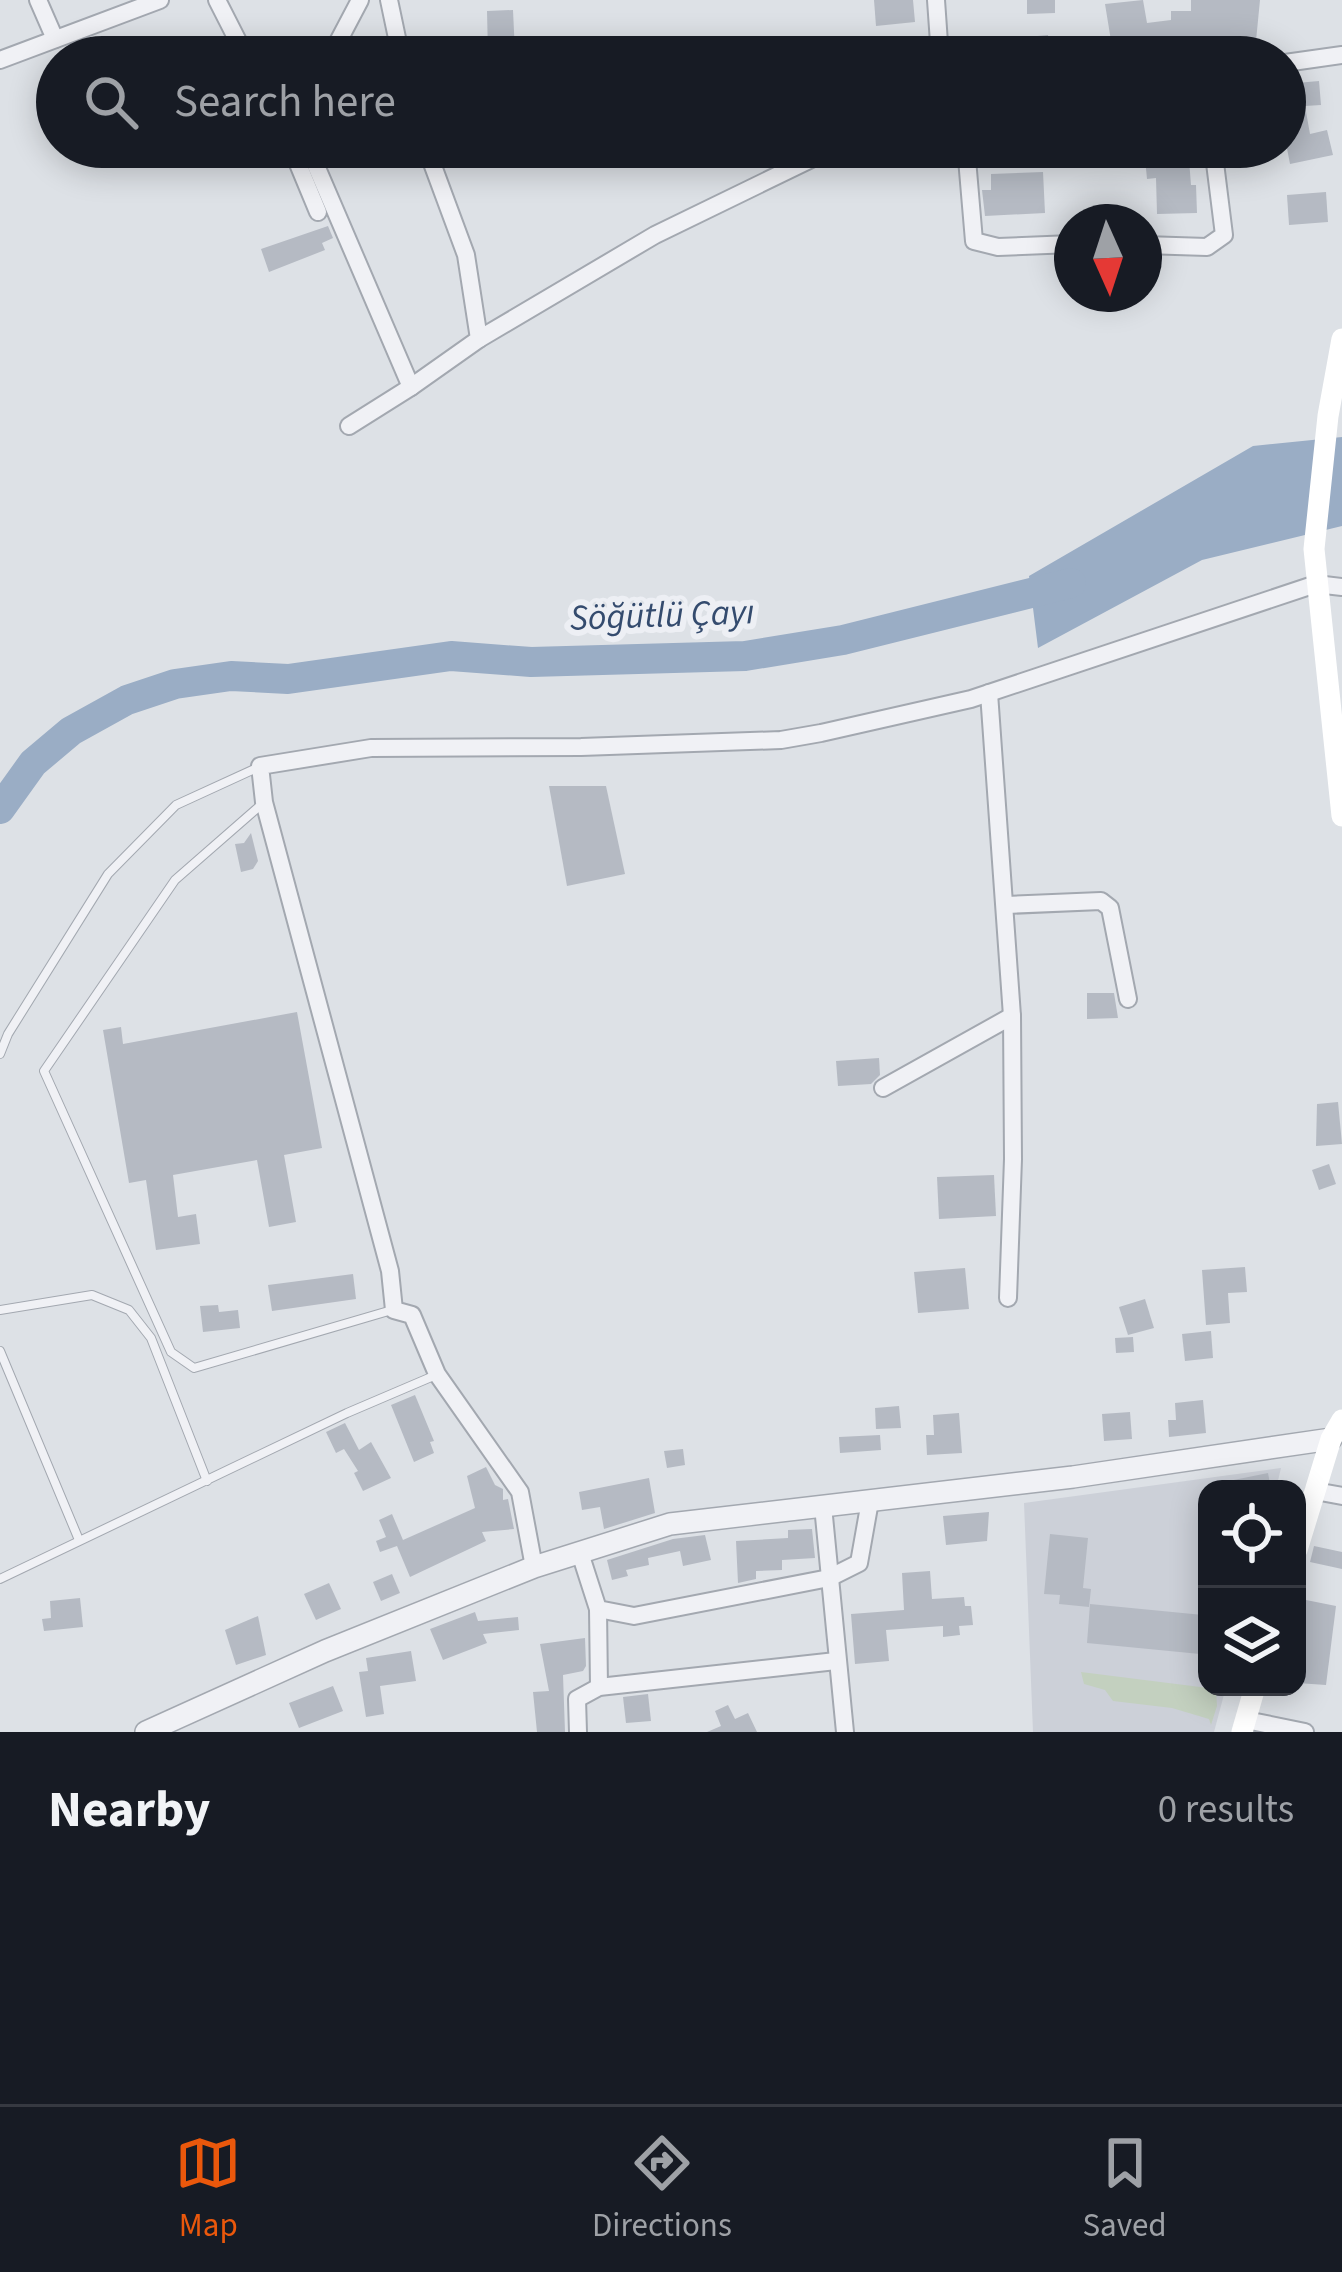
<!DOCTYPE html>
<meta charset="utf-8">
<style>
:root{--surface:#171b24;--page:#242831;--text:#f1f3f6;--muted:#9ea1a6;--line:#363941;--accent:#ea580c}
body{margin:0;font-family:"Source Sans 3",sans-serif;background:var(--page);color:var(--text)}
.controls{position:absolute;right:36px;bottom:36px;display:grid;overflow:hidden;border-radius:24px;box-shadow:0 6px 30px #0003}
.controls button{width:108px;height:108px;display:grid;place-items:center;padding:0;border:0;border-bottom:3px solid var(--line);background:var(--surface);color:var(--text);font:60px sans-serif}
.compass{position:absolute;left:1054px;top:204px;width:108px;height:108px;border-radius:50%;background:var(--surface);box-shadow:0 6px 30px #0003;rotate:177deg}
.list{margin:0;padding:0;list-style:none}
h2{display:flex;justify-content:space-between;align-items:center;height:156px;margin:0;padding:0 48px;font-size:51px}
h2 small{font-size:39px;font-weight:400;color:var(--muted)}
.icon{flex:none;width:66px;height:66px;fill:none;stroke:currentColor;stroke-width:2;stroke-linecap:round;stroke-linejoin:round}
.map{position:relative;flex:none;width:1342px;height:1732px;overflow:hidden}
.search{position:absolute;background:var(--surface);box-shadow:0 6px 30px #0003;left:36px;right:36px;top:36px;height:132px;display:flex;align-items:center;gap:30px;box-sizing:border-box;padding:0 42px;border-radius:66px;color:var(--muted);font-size:45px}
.sheet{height:372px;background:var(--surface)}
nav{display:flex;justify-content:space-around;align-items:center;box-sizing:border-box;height:168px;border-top:3px solid var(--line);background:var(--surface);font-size:33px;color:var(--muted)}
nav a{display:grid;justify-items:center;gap:6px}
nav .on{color:var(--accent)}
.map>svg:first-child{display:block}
.built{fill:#ccd0d8}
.green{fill:#c3d0bf}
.water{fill:#9aadc5}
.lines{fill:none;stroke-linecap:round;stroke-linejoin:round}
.river{stroke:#9aadc5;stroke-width:30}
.building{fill:#b5bac3}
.service-casing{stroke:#a3a8b0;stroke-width:10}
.minor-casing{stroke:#a3a8b0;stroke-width:20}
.tertiary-casing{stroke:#a3a8b0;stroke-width:24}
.service{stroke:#f0f1f5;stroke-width:8}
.minor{stroke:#f0f1f5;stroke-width:16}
.tertiary{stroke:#f0f1f5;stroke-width:21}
.secondary{stroke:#fff;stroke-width:21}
.labels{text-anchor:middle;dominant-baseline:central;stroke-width:12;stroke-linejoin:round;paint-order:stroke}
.water-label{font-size:36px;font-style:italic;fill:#344b6e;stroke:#edeff4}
</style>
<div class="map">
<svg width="1342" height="1732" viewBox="0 0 1342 1732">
<rect width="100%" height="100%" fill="#dde1e6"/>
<path class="built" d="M1281 1468 1276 1489H1207V1687H1226L1214 1732H1033L1024 1503Z"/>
<path class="green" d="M1081 1672 1216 1689 1217 1706 1211 1725 1209 1719 1172 1708 1113 1701 1105 1690 1084 1684Z"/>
<path class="water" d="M1342 437V526L1202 560 1038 648 1029 576 1253 446Z"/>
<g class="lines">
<path class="river" d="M0 809 33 763 71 731 127 700 175 684 231 676 288 679 451 656 531 662 745 656 843 640 1071 583"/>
</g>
<g class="building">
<path d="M874 0H913L915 22 876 26Z"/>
<path d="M1027 0H1055V13L1027 14Z"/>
<path d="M1143 0 1147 23 1171 20V11H1191V0H1260L1255 51 1224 48 1223 57H1210L1211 44H1155L1113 53 1105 4Z"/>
<path d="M513 10 515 53 488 54 487 11Z"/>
<path d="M1048 35 1049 57H1028L1027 37Z"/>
<path d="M1319 81 1321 105 1305 106 1310 134 1327 130 1333 155 1290 164 1285 138V84Z"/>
<path d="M1144 147H1188L1191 185H1196L1197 213 1157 214 1156 178 1147 179Z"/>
<path d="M1043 172 1045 213 985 216 982 190H991V174Z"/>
<path d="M1326 192 1328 222 1289 225 1287 195Z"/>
<path d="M328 226 333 238 322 243 325 250 269 272 261 249Z"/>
<path d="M549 786H606L625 874 567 886Z"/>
<path d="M251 833 258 861 253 869 241 872 235 844 244 843Z"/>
<path d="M1087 993H1114L1118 1018 1087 1019Z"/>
<path d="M297 1012 322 1148 284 1155 296 1222 269 1227 257 1160 173 1175 178 1217 196 1214 200 1244 156 1250 146 1180 129 1183 103 1030 121 1027 123 1044Z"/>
<path d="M879 1058 880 1075 871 1084 838 1086 836 1061Z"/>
<path d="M1338 1102 1342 1144 1316 1146 1317 1104Z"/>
<path d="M1329 1164 1336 1184 1319 1190 1312 1170Z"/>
<path d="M994 1175 996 1216 939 1219 937 1177Z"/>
<path d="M1245 1267 1247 1292 1228 1293 1230 1323 1206 1325 1202 1270Z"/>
<path d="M965 1268 969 1309 918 1313 914 1272Z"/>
<path d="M353 1274 356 1299 272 1311 268 1285Z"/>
<path d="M1145 1299 1154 1328 1128 1335 1119 1307Z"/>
<path d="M218 1305 219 1312 238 1310 240 1328 203 1332 200 1306Z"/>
<path d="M1211 1331 1213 1358 1185 1361 1182 1334Z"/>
<path d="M1133 1337 1134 1352 1116 1353 1115 1338Z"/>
<path d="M415 1395 434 1441 430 1442 434 1453 414 1462 391 1405Z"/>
<path d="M1203 1400 1206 1433 1169 1437 1168 1420H1176L1175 1403Z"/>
<path d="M899 1406 901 1428 876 1429 875 1408Z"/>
<path d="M1130 1412 1132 1439 1104 1441 1102 1414Z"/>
<path d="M959 1413 962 1453 927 1455 926 1435H934L933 1415Z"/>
<path d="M345 1423 359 1450 371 1442 391 1478 363 1491 354 1473 358 1471 344 1449 336 1453 326 1432Z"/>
<path d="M880 1435 881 1450 840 1453 839 1437Z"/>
<path d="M683 1449 685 1465 667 1468 664 1451Z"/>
<path d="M486 1467 495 1485 503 1489V1500L508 1499 514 1529 482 1532 486 1541 410 1577 397 1546 380 1552 376 1541 386 1537 379 1520 392 1514 403 1540 475 1508 467 1476Z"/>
<path d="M1268 1473 1271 1489H1219V1483Z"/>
<path d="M649 1478 655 1513 604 1529 600 1507 582 1510 579 1492Z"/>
<path d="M989 1512 987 1541 946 1545 943 1516Z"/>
<path d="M812 1529 815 1558 782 1560V1570L756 1571V1579L738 1583 736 1541 788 1538V1530Z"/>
<path d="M1050 1534 1088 1538 1083 1588 1091 1589 1089 1607 1059 1604 1060 1595 1044 1594Z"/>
<path d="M705 1535 711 1560 683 1566 680 1551 648 1558 649 1565 626 1570 628 1576 612 1580 607 1560 673 1539Z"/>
<path d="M1314 1546 1342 1552V1569L1310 1562Z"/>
<path d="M930 1571 932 1599 964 1597 965 1606H971L973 1625 959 1626 960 1635 943 1637V1626L886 1630 889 1661 855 1664 851 1614 904 1610 902 1573Z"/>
<path d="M392 1574 400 1593 381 1601 373 1582Z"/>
<path d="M329 1583 341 1609 316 1620 304 1594Z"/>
<path d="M80 1598 83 1627 44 1631 42 1619 51 1618 50 1601Z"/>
<path d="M1301 1599 1336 1606 1326 1685 1297 1683Z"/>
<path d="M1090 1604 1203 1615 1200 1654 1087 1643Z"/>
<path d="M475 1612 478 1621 518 1617 519 1630 483 1634 487 1643 443 1660 430 1629Z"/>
<path d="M258 1616 266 1655 236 1665 225 1630Z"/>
<path d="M585 1638 586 1666 583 1671 563 1675 565 1732H537L533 1692 549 1691 540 1644Z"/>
<path d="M411 1651 416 1681 380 1686 384 1714 366 1717 359 1672 368 1671 366 1658Z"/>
<path d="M333 1686 343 1711 299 1728 289 1703Z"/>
<path d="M648 1694 651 1721 626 1723 623 1697Z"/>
<path d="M728 1705 735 1719 748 1713 757 1732H707L721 1726 715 1711Z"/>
</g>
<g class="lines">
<defs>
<g id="service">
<path d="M262 804 175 880 44 1071 171 1352 194 1368 392 1310"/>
<path d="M0 1054 8 1034 108 874 176 805 259 767"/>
<path d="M0 1310 92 1295 129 1310 151 1338 207 1481"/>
<path d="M0 1351 79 1540"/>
<path d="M0 1579 347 1413 436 1375"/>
</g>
<g id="minor">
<path d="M38 0 55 39"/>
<path d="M217 0 246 57"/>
<path d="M389 0 401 57"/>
<path d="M936 0 940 57"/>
<path d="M330 57 360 0"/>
<path d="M0 60 160 0"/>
<path d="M1285 63 1342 55"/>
<path d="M291 147 318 212"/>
<path d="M308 147 411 387 349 426"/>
<path d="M966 147 974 241 998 247 1072 244"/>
<path d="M1144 245 1207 247 1224 235 1213 147"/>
<path d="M479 339 655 235 836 147"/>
<path d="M411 387 479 339 466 255 426 147"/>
<path d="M989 693 1012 1016 1013 1159 1008 1298"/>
<path d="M1007 905 1101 901 1110 908 1128 999"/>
<path d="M883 1088 1012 1016"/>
<path d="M1315 1491 1342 1496"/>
<path d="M823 1506 845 1732"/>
<path d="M580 1553 598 1609 634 1616 829 1578 859 1563 870 1501"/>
<path d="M534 1567 520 1492 437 1374 412 1315 394 1310 390 1271 264 802 260 766 371 748 581 747 781 740 821 733 971 699 1316 584 1342 587"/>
<path d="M598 1609 599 1687"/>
<path d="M1246 1720 1305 1732"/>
<path d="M578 1732 577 1699 599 1687 836 1661"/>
</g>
<path id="tertiary" d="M146 1732 325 1651 534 1567 670 1524 1073 1477 1331 1439"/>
</defs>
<use href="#service" class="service-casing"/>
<use href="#minor" class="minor-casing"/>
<use href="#tertiary" class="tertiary-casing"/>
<use href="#service" class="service"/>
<use href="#minor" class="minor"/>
<use href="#tertiary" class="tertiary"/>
<g class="secondary">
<path d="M1342 339 1328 416 1314 549 1342 816"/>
<path d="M1297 1550 1331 1439 1342 1420"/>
<path d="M1242 1732 1255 1687"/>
</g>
</g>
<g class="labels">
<g class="water-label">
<text transform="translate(662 615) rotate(-2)">Söğütlü Çayı</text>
</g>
</g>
</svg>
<div class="controls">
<button><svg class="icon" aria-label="locate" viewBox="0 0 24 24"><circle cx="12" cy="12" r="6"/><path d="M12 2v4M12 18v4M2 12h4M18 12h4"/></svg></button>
<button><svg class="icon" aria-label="layers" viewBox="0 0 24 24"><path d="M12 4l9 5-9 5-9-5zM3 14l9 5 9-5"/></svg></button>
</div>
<svg class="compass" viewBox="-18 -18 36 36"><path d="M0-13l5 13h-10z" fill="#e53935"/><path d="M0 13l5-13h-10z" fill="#9ea1a6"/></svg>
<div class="search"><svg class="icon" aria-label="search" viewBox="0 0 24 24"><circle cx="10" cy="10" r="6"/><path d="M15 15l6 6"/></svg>Search here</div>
</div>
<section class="sheet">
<h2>Nearby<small>0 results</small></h2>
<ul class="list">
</ul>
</section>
<nav>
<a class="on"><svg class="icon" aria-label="map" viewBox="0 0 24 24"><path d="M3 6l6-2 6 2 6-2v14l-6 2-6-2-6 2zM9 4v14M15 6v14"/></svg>Map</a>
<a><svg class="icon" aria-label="directions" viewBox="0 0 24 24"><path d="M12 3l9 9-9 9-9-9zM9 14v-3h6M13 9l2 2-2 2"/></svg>Directions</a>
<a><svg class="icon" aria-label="saved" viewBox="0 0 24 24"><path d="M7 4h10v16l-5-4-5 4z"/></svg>Saved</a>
</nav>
